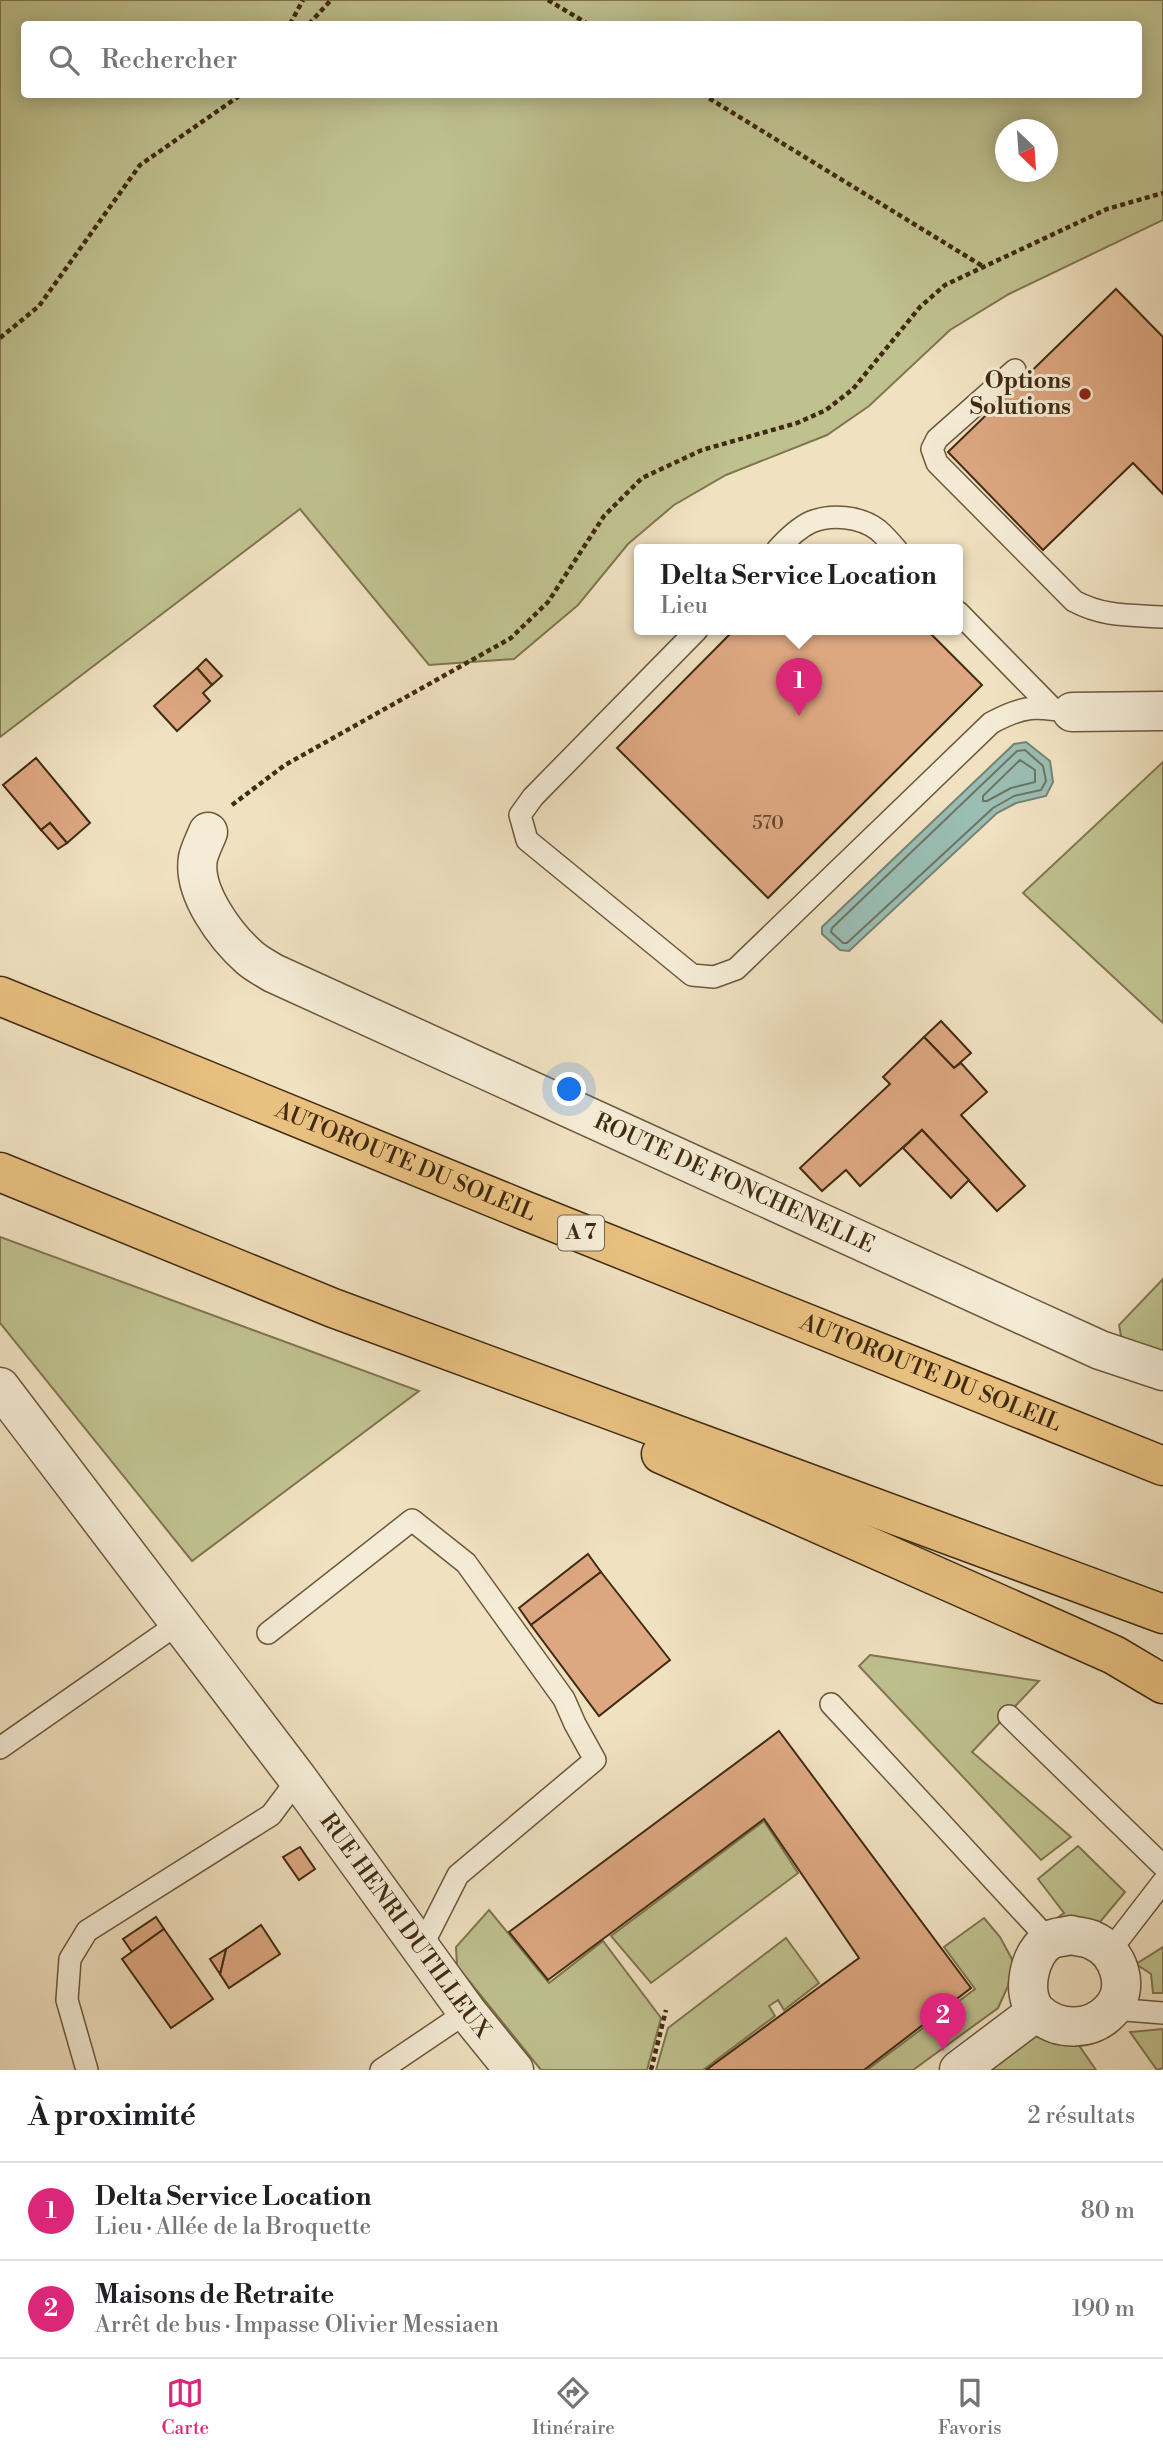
<!DOCTYPE html>
<html lang="fr">
<meta charset="utf-8">
<style>
:root{--surface:#fff;--page:#f6f6f6;--text:#202124;--muted:#757577;--line:#e0e0e0;--accent:#db2777}
body{margin:0;font-family:"Libre Bodoni",serif;background:var(--page);color:var(--text)}
.compass{position:absolute;left:995px;top:119px;width:63px;height:63px;border-radius:50%;background:var(--surface);box-shadow:0 4px 18px #0003;rotate:155deg}
.you{position:absolute;left:570px;top:1090px;width:24px;height:24px;margin:-18px;border:5px solid #fff;border-radius:50%;background:#1a73e8;box-shadow:0 0 0 10px #1a73e833}
.badge{display:grid;place-items:center;width:46px;height:46px;border-radius:50%;background:var(--accent);color:#fff;font-size:23px;font-weight:700}
.pin{position:absolute;translate:-50% -58px;filter:drop-shadow(0 2px 4px #0008)}
.pin::after{content:'';position:absolute;top:37px;width:24px;height:21px;background:inherit;clip-path:polygon(0 0,100% 0,50% 100%)}
.popup{position:absolute;left:634px;top:544px;width:329px;height:91px;box-sizing:border-box;display:grid;place-content:center;border-radius:7px;background:var(--surface);filter:drop-shadow(0 2px 5px #0005);font-size:23px;white-space:nowrap;color:var(--muted)}
.popup b{font-size:26px;color:var(--text)}
.popup::after{content:'';position:absolute;left:50%;top:100%;margin-left:-14px;border:14px solid transparent;border-top-color:var(--surface)}
.list{margin:0;padding:0;list-style:none}
h2{display:flex;justify-content:space-between;align-items:center;height:91px;margin:0;padding:0 28px;font-size:30px}
h2 small{font-size:23px;font-weight:400;color:var(--muted)}
.list li{display:grid;grid-template-columns:46px 1fr auto;gap:21px;align-items:center;box-sizing:border-box;height:98px;padding:0 28px;border-top:2px solid var(--line)}
.list b{display:block;font-size:26px;white-space:nowrap}
.list p{margin:0;font-size:23px;white-space:nowrap;color:var(--muted)}
.list em{font-size:23px;font-style:normal;color:var(--muted)}
.icon{flex:none;width:38px;height:38px;fill:none;stroke:currentColor;stroke-width:2;stroke-linecap:round;stroke-linejoin:round}
.map{position:relative;flex:none;width:1163px;height:2070px;overflow:hidden}
.search{position:absolute;background:var(--surface);box-shadow:0 4px 18px #0003;left:21px;right:21px;top:21px;height:77px;display:flex;align-items:center;gap:18px;box-sizing:border-box;padding:0 24px;border-radius:7px;color:var(--muted);font-size:26px}
.sheet{height:287px;background:var(--surface)}
nav{display:flex;justify-content:space-around;align-items:center;box-sizing:border-box;height:98px;border-top:2px solid var(--line);background:var(--surface);font-size:19px;color:var(--muted)}
nav a{display:grid;justify-items:center;gap:4px}
nav .on{color:var(--accent)}
.map>svg:first-child{display:block}
.green{fill:#bfc18f;stroke:#807650;stroke-width:2;fill-rule:evenodd}
.water{fill:#9abdb4;stroke:#768372;stroke-width:2}
.lines{fill:none;stroke-linecap:round;stroke-linejoin:round}
.shore{stroke:#6e7462;stroke-width:2}
.building{fill:#dda781;stroke:#412b10;stroke-width:2}
.lane-casing{stroke:#6d583c;stroke-width:24}
.street-casing{stroke:#6d583c;stroke-width:41}
.highway-casing{stroke:#412b10;stroke-width:41}
.path{stroke:#412b10;stroke-width:4.5;stroke-dasharray:5 3.5;stroke-linecap:butt}
.lane{stroke:#f5ecd7;stroke-width:21}
.street{stroke:#f5ecd7;stroke-width:38}
.highway{stroke:#e8c080;stroke-width:38}
.poi-dot{fill:#8f2418;stroke:#f5ecd7;stroke-width:2.5}
.labels{text-anchor:middle;dominant-baseline:central;stroke-width:6;stroke-linejoin:round;paint-order:stroke}
.number-label{font-size:19px;fill:#684a2c}
.shield{fill:#f5ecd7;stroke:#77654c;stroke-width:2}
.shield-label{font-size:21px;font-weight:bold;fill:#412b10}
.poi-label{font-size:23px;font-weight:bold;fill:#412b10;stroke:#f5ecd7;text-anchor:end}
.street-label{font-size:23px;fill:#412b10;stroke:#f5ecd7}
</style>
<div class="map">
<svg width="1163" height="2070" viewBox="0 0 1163 2070">
<rect width="100%" height="100%" fill="#f0e1c1"/>
<filter id="stains"><feTurbulence type="fractalNoise" baseFrequency=".00286" numOctaves="4"/><feColorMatrix values="0 0 0 0 .2 0 0 0 0 .09 0 0 0 0 .02 0 0 0 .5 -.17"/></filter>
<radialGradient id="worn" r=".72"><stop offset=".6" stop-color="#630" stop-opacity="0"/><stop offset="1" stop-color="#630" stop-opacity=".3"/></radialGradient>
<g class="green">
<path d="M0 0H1163V220L1009 294 950 330 869 406 827 435 726 475 674 505 628 544 578 605 514 659 429 665 300 509 0 737ZM24 24H1138V94H24ZM1006 130H1048V172H1006Z"/>
<path d="M1163 762V1023L1023 893Z"/>
<path d="M0 1237 419 1391 192 1561 0 1323Z"/>
<path d="M1163 1279V1355L1122 1341 1119 1325Z"/>
<path d="M870 1655 1039 1681 972 1752 1071 1837 1041 1860 859 1666Z"/>
<path d="M764 1821 798 1873 651 1983 611 1936Z"/>
<path d="M1078 1846 1125 1892 1100 1922 1083 1918 1050 1923 1064 1913 1038 1879Z"/>
<path d="M489 1910 549 1983 603 1941 661 2018 647 2070H541L457 1966 456 1947Z"/>
<path d="M984 1918 1000 1937 1013 1961 1008 1986 998 2008 913 2070H867L975 1989 944 1947Z"/>
<path d="M786 1938 819 1983 784 2010 778 2000 769 2006 775 2016 703 2070H656L668 2028Z"/>
<path d="M1163 1947V1993H1153L1151 1974 1136 1964Z"/>
<path d="M1163 2029V2068L1157 2070 1130 2032Z"/>
<path d="M1055 2033 1076 2041 1096 2070H982L1024 2038Z"/>
</g>
<path class="water" d="M1026 742 1050 761 1053 782 1046 796 1016 803 997 813 849 951 840 950 822 934V927L1014 744Z"/>
<g class="lines">
<g class="shore">
<path d="M1025 750 1043 766 1046 781 1041 790 1014 796 993 808 847 943H843L831 932 832 928 1017 751Z"/>
<path d="M1020 760 1035 770V782L1011 788 987 801H983V796Z"/>
</g>
</g>
<g class="building">
<path d="M1116 289 1163 337V494L1133 463 1043 550 948 452Z"/>
<path d="M734 630H927L982 685 768 898 617 748Z"/>
<path d="M206 659 222 676 212 685 197 668Z"/>
<path d="M197 668 212 685 203 693 210 701 177 731 154 706Z"/>
<path d="M36 758 90 823 67 843 50 823 41 830 3 785Z"/>
<path d="M50 823 67 843 58 849 41 830Z"/>
<path d="M941 1021 971 1053 954 1068 924 1037Z"/>
<path d="M924 1037 954 1068 961 1063 987 1092 961 1115 1025 1186 997 1211 922 1130 860 1186 846 1170 822 1191 800 1168 890 1084 883 1077Z"/>
<path d="M922 1130 969 1180 951 1198 903 1148Z"/>
<path d="M588 1554 601 1572 531 1625 519 1608Z"/>
<path d="M601 1572 670 1660 599 1716 531 1625Z"/>
<path d="M779 1731 971 1988 864 2070H706L859 1958 764 1819 548 1980 509 1932Z"/>
<path d="M300 1847 315 1869 299 1880 283 1857Z"/>
<path d="M156 1917 164 1929 132 1952 123 1939Z"/>
<path d="M261 1925 280 1954 229 1988 220 1974 226 1949Z"/>
<path d="M164 1929 213 1999 171 2028 122 1959Z"/>
<path d="M226 1949 220 1974 210 1959Z"/>
</g>
<g class="lines">
<defs>
<g id="lane">
<path d="M1015 370 937 439 932 449 937 463 1074 601C1104 617 1130 615 1163 617"/>
<path d="M777 550C786 540 798 528 811 522 831 514 860 516 878 530 885 536 891 543 897 550"/>
<path d="M958 612 1053 709"/>
<path d="M697 630 533 797 520 815 527 840 692 975 714 977 736 969 991 723C1024 705 1036 706 1072 712"/>
<path d="M268 1633 412 1520 466 1563 564 1699 575 1724 595 1760 458 1875 421 1948"/>
<path d="M831 1704 1049 1940"/>
<path d="M1009 1716 1163 1866"/>
<path d="M0 1748 179 1623"/>
<path d="M1109 1952 1163 1882"/>
<path d="M1113 2009 1163 2013"/>
<path d="M87 2070 67 2000 70 1959 87 1931 271 1815 298 1779"/>
<path d="M381 2070 467 2012"/>
</g>
<g id="street">
<path d="M1072 712 1163 711"/>
<path id="s1" d="M208 832C205 840 200 849 198 858 192 892 226 937 250 958 257 964 265 968 273 973L1100 1350 1163 1371"/>
<path id="s2" d="M0 1387 298 1779 467 2012 514 2070"/>
<path d="M1071 1935C1077 1937 1086 1937 1092 1940 1119 1951 1132 1989 1110 2011 1091 2031 1058 2032 1037 2012 1020 1995 1029 1951 1050 1940 1055 1937 1064 1937 1071 1935Z"/>
<path d="M959 2070 1036 2012"/>
</g>
<g id="highway">
<path id="s3" d="M0 996 526 1211 1163 1466"/>
<path d="M0 1172 333 1308 1163 1614"/>
<path d="M661 1454 1114 1655 1163 1684"/>
</g>
</defs>
<use href="#lane" class="lane-casing"/>
<use href="#street" class="street-casing"/>
<use href="#highway" class="highway-casing"/>
<g class="path">
<path d="M548 0 588 24"/>
<path d="M290 24 303 0"/>
<path d="M309 24 331 0"/>
<path d="M702 94 984 267"/>
<path d="M0 338 39 306 140 165 242 94"/>
<path d="M232 805 285 765 511 638 548 602 604 516 642 478 702 450 797 423 826 410 853 389 920 307 945 285 1107 209 1163 193"/>
<path d="M651 2070 666 2010"/>
</g>
<use href="#lane" class="lane"/>
<use href="#street" class="street"/>
<use href="#highway" class="highway"/>
</g>
<circle class="poi-dot" cx="1085" cy="394" r="7"/>
<g class="labels">
<g class="number-label">
<text x="768" y="823">570</text>
</g>
<rect class="shield" x="558" y="1215.5" width="46" height="35" rx="5"/>
<g class="shield-label">
<text x="581" y="1233">A 7</text>
</g>
<g class="poi-label">
<text x="1071" y="381">Options<tspan x="1071" dy="26">Solutions</tspan></text>
</g>
<g class="street-label">
<text stroke="none"><textPath href="#s3" startOffset="438">AUTOROUTE DU SOLEIL</textPath></text>
<text stroke="none"><textPath href="#s1" startOffset="679">ROUTE DE FONCHENELLE</textPath></text>
<text stroke="none"><textPath href="#s3" startOffset="1004">AUTOROUTE DU SOLEIL</textPath></text>
<text stroke="none"><textPath href="#s2" startOffset="674">RUE HENRI DUTILLEUX</textPath></text>
</g>
</g>
<rect width="100%" height="100%" filter="url(#stains)"/>
<rect width="100%" height="100%" fill="url(#worn)"/>
</svg>
<svg class="compass" viewBox="-18 -18 36 36"><path d="M0-13l5 13h-10z" fill="#e53935"/><path d="M0 13l5-13h-10z" fill="#757577"/></svg>
<div class="you"></div>
<div class="pin badge" style="left:799px;top:716px">1</div>
<div class="popup"><b>Delta Service Location</b>Lieu</div>
<div class="pin badge" style="left:943px;top:2051px">2</div>
<div class="search"><svg class="icon" aria-label="search" viewBox="0 0 24 24"><circle cx="10" cy="10" r="6"/><path d="M15 15l6 6"/></svg>Rechercher</div>
</div>
<section class="sheet">
<h2>À proximité<small>2 résultats</small></h2>
<ul class="list">
<li><span class="badge">1</span><div><b>Delta Service Location</b><p>Lieu · Allée de la Broquette</p></div><em>80 m</em></li>
<li><span class="badge">2</span><div><b>Maisons de Retraite</b><p>Arrêt de bus · Impasse Olivier Messiaen</p></div><em>190 m</em></li>
</ul>
</section>
<nav>
<a class="on"><svg class="icon" aria-label="map" viewBox="0 0 24 24"><path d="M3 6l6-2 6 2 6-2v14l-6 2-6-2-6 2zM9 4v14M15 6v14"/></svg>Carte</a>
<a><svg class="icon" aria-label="directions" viewBox="0 0 24 24"><path d="M12 3l9 9-9 9-9-9zM9 14v-3h6M13 9l2 2-2 2"/></svg>Itinéraire</a>
<a><svg class="icon" aria-label="saved" viewBox="0 0 24 24"><path d="M7 4h10v16l-5-4-5 4z"/></svg>Favoris</a>
</nav>
